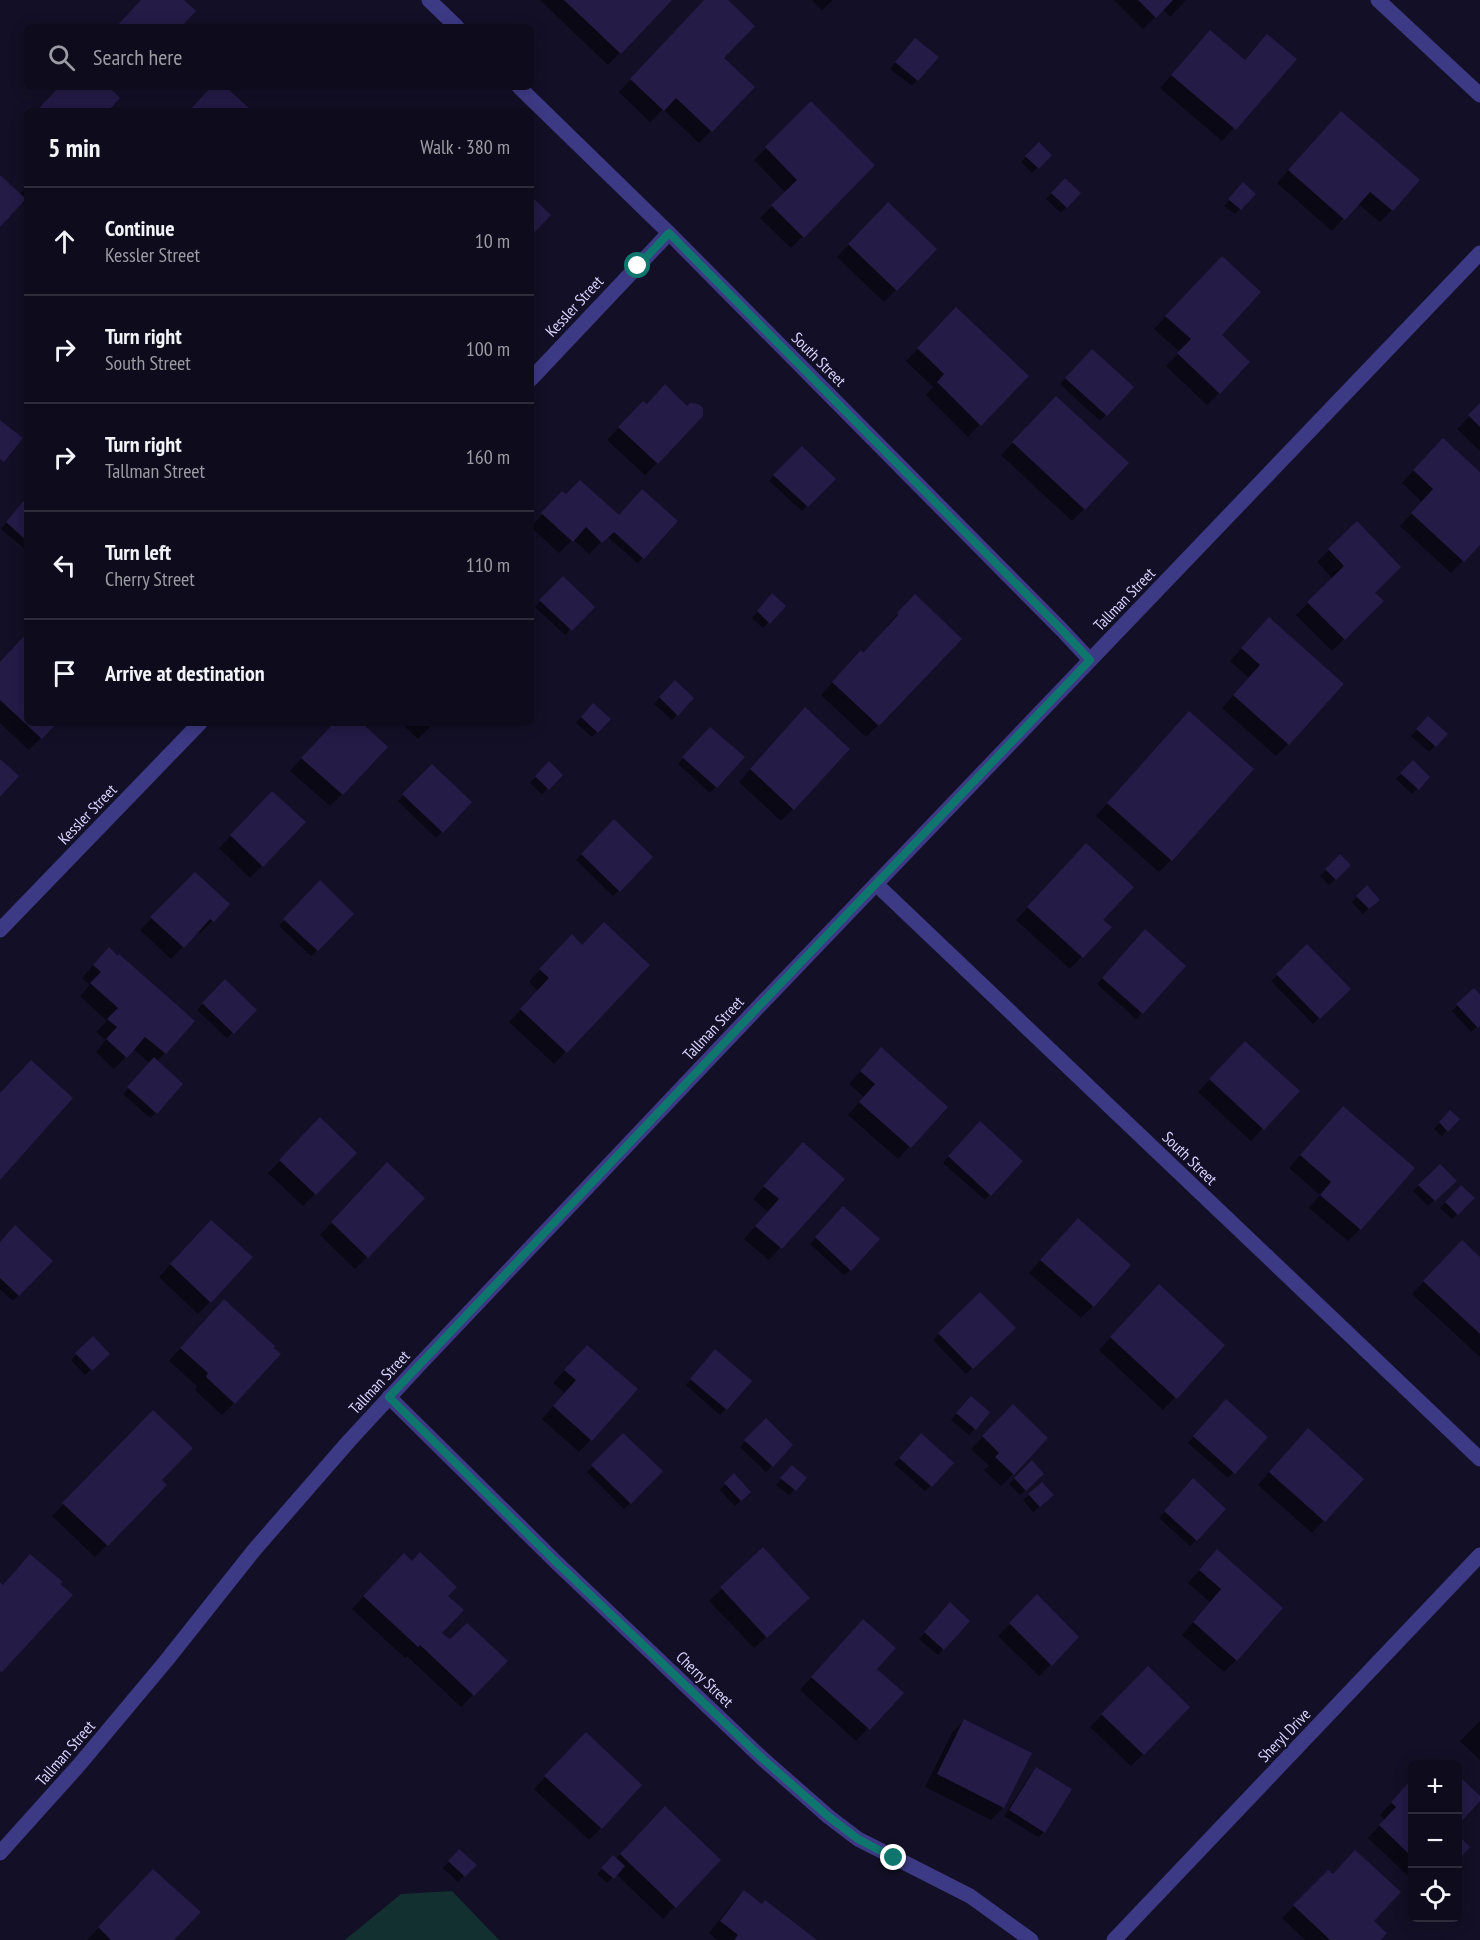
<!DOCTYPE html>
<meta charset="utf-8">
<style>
:root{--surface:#0e0b1c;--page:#1c1929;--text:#f1f3f6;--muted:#9b9ba3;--line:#2e2b3b}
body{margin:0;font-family:"PT Sans Narrow",sans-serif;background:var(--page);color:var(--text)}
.controls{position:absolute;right:18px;bottom:18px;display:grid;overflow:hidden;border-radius:9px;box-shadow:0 3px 15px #0003}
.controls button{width:54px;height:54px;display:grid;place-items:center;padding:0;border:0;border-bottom:2px solid var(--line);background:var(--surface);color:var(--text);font:30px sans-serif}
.stop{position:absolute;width:18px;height:18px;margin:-14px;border:4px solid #0f766e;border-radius:50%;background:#fff}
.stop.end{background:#0f766e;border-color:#fff;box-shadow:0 2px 6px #0008}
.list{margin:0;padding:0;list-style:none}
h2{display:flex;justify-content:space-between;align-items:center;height:78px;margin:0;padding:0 24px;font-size:26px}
h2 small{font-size:20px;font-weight:400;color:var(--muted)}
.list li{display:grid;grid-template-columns:39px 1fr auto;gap:18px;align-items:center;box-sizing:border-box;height:108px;padding:0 24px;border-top:2px solid var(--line)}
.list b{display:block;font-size:22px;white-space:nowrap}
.list p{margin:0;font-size:20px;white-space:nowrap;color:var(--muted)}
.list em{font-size:20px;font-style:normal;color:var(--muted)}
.icon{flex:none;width:33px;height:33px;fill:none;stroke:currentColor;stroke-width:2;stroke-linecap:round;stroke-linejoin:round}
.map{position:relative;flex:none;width:1480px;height:1940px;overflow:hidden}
.search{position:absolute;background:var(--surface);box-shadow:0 3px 15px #0003;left:24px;top:24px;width:510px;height:66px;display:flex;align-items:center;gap:15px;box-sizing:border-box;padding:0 21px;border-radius:9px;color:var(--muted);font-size:22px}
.panel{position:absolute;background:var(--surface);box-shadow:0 3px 15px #0003;left:24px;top:108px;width:510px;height:618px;border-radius:9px}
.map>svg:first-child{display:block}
.green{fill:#12302f}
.shadow{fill:#0007}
.building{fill:#241b47}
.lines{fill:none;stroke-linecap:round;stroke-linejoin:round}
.street{stroke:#3d3a85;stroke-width:15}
.route{stroke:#0f766e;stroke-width:8}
.labels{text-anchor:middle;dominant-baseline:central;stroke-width:4.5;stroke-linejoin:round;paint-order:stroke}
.street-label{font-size:16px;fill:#d9d4ff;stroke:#130f26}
</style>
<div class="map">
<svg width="1480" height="1940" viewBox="0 0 1480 1940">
<rect width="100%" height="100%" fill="#130f26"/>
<path class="green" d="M452 1891 499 1940H345L401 1894Z"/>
<g class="shadow">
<path d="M540 0H669L608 65Z"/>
<path d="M706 0H725L722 58 711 131 699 143 663 109 650 122 619 92Z"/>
<path d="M812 0H833L822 10Z"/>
<path d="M1114 0H1186L1170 17 1163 9 1143 29Z"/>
<path d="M1267 36 1295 59 1222 141 1160 88 1198 44 1244 61Z"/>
<path d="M909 46 917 80 912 86 890 69Z"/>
<path d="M811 104 873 165 791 248 760 218 786 193 754 160Z"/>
<path d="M1329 125 1392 210 1380 222 1357 203 1332 231 1277 183Z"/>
<path d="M1039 144 1050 155 1032 173 1021 162Z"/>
<path d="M0 177 19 195 27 187V207L21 201 0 225Z"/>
<path d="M1065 180 1079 193 1061 213 1046 199Z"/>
<path d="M1238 190 1240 209 1235 214 1224 206Z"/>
<path d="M888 204 935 249 884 302 837 257Z"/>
<path d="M1210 270 1219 393 1207 405 1166 366 1180 352 1154 329Z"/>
<path d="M956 309 980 424 968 437 926 395 933 387 906 361Z"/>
<path d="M1092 351 1132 387 1100 421 1060 384Z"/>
<path d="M643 403 646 406 687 408 657 463 645 475 607 440Z"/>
<path d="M1480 405V451L1457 429Z"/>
<path d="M1044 410 1084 509 1072 521 1001 455Z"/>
<path d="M802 448 834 479 802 511 769 481Z"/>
<path d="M1431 452 1480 474V543L1451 573 1400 526 1422 502 1402 483Z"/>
<path d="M580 482 643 558 637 563 607 536 589 554 573 539 559 553 531 527 562 493 566 496Z"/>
<path d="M27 501V550H26L1 529 20 506Z"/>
<path d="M1357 523 1373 593 1382 601 1332 651 1296 615 1333 579 1317 562Z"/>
<path d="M563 578 593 607 565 635 535 607Z"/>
<path d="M767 601 784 606 763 628 752 618Z"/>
<path d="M903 608 878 725 866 737 821 695 849 664 863 654 887 628 886 627Z"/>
<path d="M1257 632 1288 744 1276 756 1222 708 1249 678 1230 661Z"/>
<path d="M27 635V723H55L29 750 0 723V663Z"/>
<path d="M669 687 692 698 672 720 654 704Z"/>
<path d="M588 710 609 719 592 737 576 723Z"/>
<path d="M1428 718 1446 734 1429 752 1411 736Z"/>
<path d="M793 722V809L781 821 739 782Z"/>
<path d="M335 723H360L342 794 330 806 290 771Z"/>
<path d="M401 723H434L418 739Z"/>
<path d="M1177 725 1171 860 1159 872 1096 816Z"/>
<path d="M704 734 743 757 710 793 678 764Z"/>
<path d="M1413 762 1428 777 1412 794 1396 779Z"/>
<path d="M549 763 561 775 542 794 530 783Z"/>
<path d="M432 766 470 802 436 838 398 801Z"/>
<path d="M272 793 304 822 250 878 219 848Z"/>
<path d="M614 821 651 857 613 896 576 860Z"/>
<path d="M1340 856 1349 865 1329 885 1320 876Z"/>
<path d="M1074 857 1101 920 1110 927 1070 969 1016 920Z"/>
<path d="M195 874 228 905 200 933 198 931 171 959 140 930Z"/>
<path d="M320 882 352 914 311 956 279 926Z"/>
<path d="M1367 887 1372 905 1363 914 1352 902Z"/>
<path d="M1139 937 1184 966 1136 1019 1097 984Z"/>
<path d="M582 946 648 965 554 1064 509 1022 538 991 529 982 560 948Z"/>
<path d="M1307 946 1349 989 1313 1024 1271 981Z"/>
<path d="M97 961 193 1022 156 1062V1113L150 1118 123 1094 150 1063 133 1049 114 1069 96 1052 106 1040 96 1032 107 1021 80 996 90 985 82 978Z"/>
<path d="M225 981 255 1010 227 1038 197 1010Z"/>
<path d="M1474 990 1480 996V1024L1471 1032 1452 1011Z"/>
<path d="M1233 1055 1298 1091 1251 1141 1198 1092Z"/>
<path d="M869 1062 945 1107 898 1159 848 1115 864 1097 849 1084Z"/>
<path d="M1450 1112 1458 1119 1442 1136 1434 1129Z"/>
<path d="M320 1119 355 1153 303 1206 268 1173Z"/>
<path d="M1331 1120 1360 1229 1348 1241 1309 1208 1320 1195 1289 1168Z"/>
<path d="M980 1123 1021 1161 985 1200 943 1163Z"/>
<path d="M791 1157 842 1179 769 1260 744 1239 768 1212 753 1199Z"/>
<path d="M1440 1166 1454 1180 1428 1206 1413 1191Z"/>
<path d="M375 1177 367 1257 355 1269 320 1235Z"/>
<path d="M1461 1187 1473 1198 1452 1219 1440 1208Z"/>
<path d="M838 1213 850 1270 844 1275 810 1244Z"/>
<path d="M1066 1232 1093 1306 1081 1318 1029 1273Z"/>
<path d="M199 1234 251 1258 198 1314 159 1277Z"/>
<path d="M0 1244 51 1261 13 1301 0 1289Z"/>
<path d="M1450 1254 1480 1259V1357L1412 1294Z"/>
<path d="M980 1294 1014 1328 966 1374 933 1340Z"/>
<path d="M1147 1298 1175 1397 1163 1410 1099 1350Z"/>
<path d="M212 1313 234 1403 222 1415 195 1390 197 1386 169 1361Z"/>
<path d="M93 1338 108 1354 85 1375 71 1360Z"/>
<path d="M710 1357 749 1381 720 1415 686 1385Z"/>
<path d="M575 1359 636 1390 579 1452 542 1419 565 1393 553 1383Z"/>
<path d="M965 1403 988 1412 969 1435 951 1420Z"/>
<path d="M1221 1407 1266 1437 1228 1478 1188 1443Z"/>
<path d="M153 1412 160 1480 165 1485 95 1557 52 1516Z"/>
<path d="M1001 1418 1013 1474 1001 1486 984 1470 989 1466 971 1449Z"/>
<path d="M766 1420 791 1445 766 1472 740 1447Z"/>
<path d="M623 1435 661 1472 624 1509 587 1472Z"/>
<path d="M915 1441 931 1486 925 1491 894 1464Z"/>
<path d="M1296 1442 1362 1479 1312 1533 1258 1485Z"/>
<path d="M1032 1463 1042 1474 1020 1495 1009 1484Z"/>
<path d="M792 1468 805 1478 789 1495 776 1485Z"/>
<path d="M734 1476 749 1492 735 1506 720 1490Z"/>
<path d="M1042 1484 1046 1501 1033 1512 1023 1500Z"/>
<path d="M1188 1486 1196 1540 1190 1546 1159 1518Z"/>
<path d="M763 1550 796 1610 754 1648 709 1601Z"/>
<path d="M1217 1551 1236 1660 1224 1672 1182 1635 1210 1602 1188 1583Z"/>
<path d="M392 1567 446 1596 440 1633 450 1641 506 1661 461 1707 407 1656 405 1658 352 1609Z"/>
<path d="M1037 1597 1077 1637 1039 1676 998 1636Z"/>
<path d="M945 1610 943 1649 938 1655 919 1639Z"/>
<path d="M851 1633 875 1669 901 1693 856 1741 800 1690Z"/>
<path d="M1135 1680 1143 1754 1131 1766 1090 1727Z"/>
<path d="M964 1721 1003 1808 991 1820 925 1787 952 1733Z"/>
<path d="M1480 1721V1760L1460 1741Z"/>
<path d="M574 1746 601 1828 589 1840 534 1789Z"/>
<path d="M1036 1769 1044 1832 1038 1837 1004 1816 1030 1775Z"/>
<path d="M1458 1777 1480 1799 1458 1823Z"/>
<path d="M1412 1781V1870L1407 1875 1368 1838 1385 1820 1380 1815Z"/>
<path d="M665 1808 675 1906 663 1919 616 1874 607 1883 597 1874 613 1857 616 1859Z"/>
<path d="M459 1851 474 1865 458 1882 443 1868Z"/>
<path d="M1328 1872 1372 1921 1379 1940H1305L1282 1918Z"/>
<path d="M141 1883 173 1940H87Z"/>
<path d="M744 1892 762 1905 814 1940H717L709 1933 732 1904Z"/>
</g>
<g class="building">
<path d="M141 0H184L196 11 181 27H116Z"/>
<path d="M564 0H672L621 54Z"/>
<path d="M704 0H728L755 26 724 58 755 87 712 132 676 98 664 111 630 79Z"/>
<path d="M1138 0H1173L1156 18Z"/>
<path d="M1210 30 1245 60 1267 34 1297 59 1236 130 1171 75Z"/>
<path d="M915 38 939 57 918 81 895 62Z"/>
<path d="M59 87H109L120 98 108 111H44L40 107Z"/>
<path d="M211 87H226L252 111H189Z"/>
<path d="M811 101 875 165 804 238 771 205 797 180 765 147Z"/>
<path d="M1341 111 1420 180 1393 211 1370 192 1345 220 1288 170Z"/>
<path d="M1039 142 1052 155 1039 169 1025 156Z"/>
<path d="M0 175 26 199 0 227Z"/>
<path d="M1065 178 1081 193 1067 208 1051 193Z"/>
<path d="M1243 182 1256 194 1241 210 1228 199Z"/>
<path d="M531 196 551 215 531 236Z"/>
<path d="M888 202 937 249 897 291 848 244Z"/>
<path d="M1222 256 1261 292 1222 335 1250 362 1220 394 1177 353 1191 339 1165 316Z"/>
<path d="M956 307 1029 376 981 426 937 382 944 374 917 348Z"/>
<path d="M1092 349 1134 387 1107 416 1065 378Z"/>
<path d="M665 384 687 406 690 403 698 404 703 408V416L658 464 618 427 643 401 647 404Z"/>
<path d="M1056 396 1129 463 1085 510 1012 442Z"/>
<path d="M1480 403V427L1468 415Z"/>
<path d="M0 420 23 438 4 462 0 459Z"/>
<path d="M1443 438 1480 472V545L1464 562 1411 513 1433 489 1413 470Z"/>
<path d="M802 446 836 479 808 507 773 475Z"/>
<path d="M580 480 619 515 642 489 678 521 644 559 614 532 602 543 586 527 573 542 541 513 562 491 566 494Z"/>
<path d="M27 497V541L6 522Z"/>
<path d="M1357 521 1401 567 1375 593 1384 601 1345 640 1307 602 1344 566 1328 549Z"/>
<path d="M563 576 595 607 572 631 539 600Z"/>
<path d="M772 593 786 606 770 624 757 611Z"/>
<path d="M915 594 962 639 879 726 832 682 861 650 863 653 898 615 897 613Z"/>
<path d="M1269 617 1344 684 1289 745 1233 695 1260 665 1241 648Z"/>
<path d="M27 633V723H57L42 739 0 700V662Z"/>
<path d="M675 680 694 698 678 716 659 697Z"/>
<path d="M593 703 611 719 598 733 581 717Z"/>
<path d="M805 707 850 749 794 810 750 769Z"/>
<path d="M1189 711 1254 769 1172 861 1107 803Z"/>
<path d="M1428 716 1448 734 1436 747 1416 729Z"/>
<path d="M334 723H362L388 747 343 795 301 758Z"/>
<path d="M710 727 745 757 717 788 682 757Z"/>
<path d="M0 759 19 776 0 797Z"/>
<path d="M1413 760 1430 777 1419 790 1400 773Z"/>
<path d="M549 761 563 775 549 790 535 776Z"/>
<path d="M432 764 472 802 443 833 402 794Z"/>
<path d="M272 791 306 822 263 867 230 835Z"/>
<path d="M614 819 653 857 620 892 581 854Z"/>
<path d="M1086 843 1134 887 1103 920 1112 927 1083 958 1027 907Z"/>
<path d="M1340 854 1351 865 1336 880 1325 869Z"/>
<path d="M195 872 230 904 214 922 210 919 184 948 150 917Z"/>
<path d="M320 880 354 914 318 951 283 919Z"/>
<path d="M1367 885 1380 900 1369 909 1356 896Z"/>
<path d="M604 922 650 965 567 1053 520 1009 549 978 539 969 572 934 582 945Z"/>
<path d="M1145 929 1186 966 1143 1014 1102 978Z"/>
<path d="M1307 944 1351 989 1320 1019 1276 974Z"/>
<path d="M109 947 118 956 119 954 195 1021 166 1054 145 1037 127 1058 106 1039 117 1027 107 1019 118 1008 90 983 101 972 93 965Z"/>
<path d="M225 979 257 1010 234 1034 202 1003Z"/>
<path d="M1474 988 1480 994V1026L1478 1028 1456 1004Z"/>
<path d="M1245 1041 1300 1091 1264 1130 1209 1079Z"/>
<path d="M881 1047 948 1107 911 1148 859 1102 875 1084 860 1071Z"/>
<path d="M154 1057 183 1084 157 1114 127 1087Z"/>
<path d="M31 1060 73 1098 0 1180V1093Z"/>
<path d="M1343 1106 1415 1168 1361 1230 1320 1195 1331 1182 1300 1155Z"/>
<path d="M1450 1110 1460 1119 1448 1132 1439 1122Z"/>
<path d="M320 1117 357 1153 316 1195 279 1160Z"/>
<path d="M980 1121 1023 1161 991 1196 948 1156Z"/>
<path d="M803 1142 845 1179 782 1249 755 1226 779 1199 763 1186Z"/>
<path d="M387 1162 425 1198 368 1258 331 1222Z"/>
<path d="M1440 1164 1457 1181 1435 1201 1418 1185Z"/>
<path d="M1461 1185 1475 1198 1458 1215 1445 1202Z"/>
<path d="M843 1206 880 1239 851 1271 815 1237Z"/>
<path d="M1078 1218 1131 1265 1094 1307 1040 1260Z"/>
<path d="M211 1220 253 1257 211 1303 170 1264Z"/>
<path d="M15 1225 53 1261 19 1296 0 1278V1242Z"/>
<path d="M1462 1240 1480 1257V1334L1423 1281Z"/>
<path d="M1159 1284 1225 1345 1177 1399 1110 1337Z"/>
<path d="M980 1292 1016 1328 973 1369 938 1333Z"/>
<path d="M224 1299 275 1346 274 1348 281 1354 235 1404 206 1377 208 1373 180 1348Z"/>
<path d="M93 1336 110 1354 92 1371 75 1353Z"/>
<path d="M587 1345 638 1389 592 1441 553 1406 576 1380 564 1370Z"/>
<path d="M715 1349 752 1381 727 1410 690 1379Z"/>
<path d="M971 1396 990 1412 976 1430 956 1413Z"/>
<path d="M1226 1399 1268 1437 1235 1474 1193 1436Z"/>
<path d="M1013 1404 1048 1438 1014 1475 995 1457 999 1453 982 1436Z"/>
<path d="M153 1410 193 1448 162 1480 167 1485 108 1546 62 1503Z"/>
<path d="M766 1418 793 1445 773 1467 744 1440Z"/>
<path d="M1308 1428 1364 1479 1325 1522 1269 1472Z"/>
<path d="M623 1433 663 1471 631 1504 591 1465Z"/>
<path d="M921 1433 954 1463 932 1487 899 1458Z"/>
<path d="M1032 1460 1044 1474 1026 1491 1014 1478Z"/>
<path d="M792 1465 807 1478 796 1491 780 1478Z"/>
<path d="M734 1473 751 1492 741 1501 724 1483Z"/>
<path d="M1193 1478 1226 1509 1197 1541 1164 1511Z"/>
<path d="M1042 1482 1054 1495 1040 1507 1028 1494Z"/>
<path d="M763 1547 810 1598 767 1638 720 1587Z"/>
<path d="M1217 1549 1283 1608 1237 1661 1193 1622 1221 1589 1199 1570Z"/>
<path d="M420 1552 457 1587 448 1596 464 1610 442 1633 450 1639 467 1623 508 1661 474 1696 420 1645 418 1647 363 1596 404 1553 412 1561Z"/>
<path d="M30 1554 63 1582 60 1584 73 1595 2 1672 0 1671V1582L3 1585Z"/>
<path d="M1037 1594 1079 1637 1052 1666 1009 1623Z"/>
<path d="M950 1602 970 1621 944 1650 924 1632Z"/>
<path d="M863 1619 896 1648 877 1669 904 1693 870 1730 811 1677Z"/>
<path d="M1148 1666 1190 1707 1144 1755 1101 1714Z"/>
<path d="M964 1719 1032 1753 1004 1808 937 1774Z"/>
<path d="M586 1732 642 1785 602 1829 544 1776Z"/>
<path d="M1036 1767 1072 1789 1045 1833 1009 1810Z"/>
<path d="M1458 1775 1480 1796V1801L1458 1825Z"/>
<path d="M1412 1779V1857L1379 1825 1396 1807 1391 1802Z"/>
<path d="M665 1806 721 1860 676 1908 620 1854Z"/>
<path d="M1458 1835 1470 1847 1458 1861Z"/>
<path d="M459 1849 477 1865 465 1877 448 1861Z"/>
<path d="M1355 1850 1401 1892 1374 1921 1387 1933 1381 1940H1330L1293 1905 1328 1870 1333 1874Z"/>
<path d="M613 1855 625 1866 614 1879 601 1868Z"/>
<path d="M153 1869 201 1912 174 1940H111L98 1927Z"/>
<path d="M744 1890 762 1904 765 1900 817 1940H734L738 1935 720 1921Z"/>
</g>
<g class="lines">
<g class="street">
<path d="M429 0 457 27"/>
<path d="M1378 0 1480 95"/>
<path d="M519 87 669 233 1061 629 1090 660"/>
<path d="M531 379 669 233"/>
<path d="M876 884 1480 1459"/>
<path d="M0 930 200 723"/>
<path d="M389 1397 557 1563 764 1760 829 1817 858 1839 970 1896 1031 1940"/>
<path d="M0 1853 79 1765 166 1661 255 1549 349 1441 421 1363 763 1002 1480 253"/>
<path d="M1114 1940 1480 1555"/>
</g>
</g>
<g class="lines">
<path class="route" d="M638 266 669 233 1061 629 1090 660 763 1002 389 1397 557 1563 764 1760 829 1817 858 1839 894 1858"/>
</g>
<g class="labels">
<g class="street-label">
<text transform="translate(574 306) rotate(-47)">Kessler Street</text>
<text transform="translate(819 359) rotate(45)">South Street</text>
<text transform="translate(1124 599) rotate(-46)">Tallman Street</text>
<text transform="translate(87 814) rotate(-46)">Kessler Street</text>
<text transform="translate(713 1028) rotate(-47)">Tallman Street</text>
<text transform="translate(1190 1158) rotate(44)">South Street</text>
<text transform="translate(379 1382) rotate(-47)">Tallman Street</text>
<text transform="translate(705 1679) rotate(44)">Cherry Street</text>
<text transform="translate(1284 1735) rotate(-46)">Sheryl Drive</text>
<text transform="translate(65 1753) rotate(-49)">Tallman Street</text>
</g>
</g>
</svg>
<div class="controls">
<button>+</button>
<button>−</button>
<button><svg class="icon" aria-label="locate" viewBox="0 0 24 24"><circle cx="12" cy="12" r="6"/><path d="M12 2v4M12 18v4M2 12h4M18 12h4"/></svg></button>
</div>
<div class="stop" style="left:638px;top:266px"></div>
<div class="stop end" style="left:894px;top:1858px"></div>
<div class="search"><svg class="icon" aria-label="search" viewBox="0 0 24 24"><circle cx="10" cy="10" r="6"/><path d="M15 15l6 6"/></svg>Search here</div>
<section class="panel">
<h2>5 min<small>Walk · 380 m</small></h2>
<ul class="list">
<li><svg class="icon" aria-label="ahead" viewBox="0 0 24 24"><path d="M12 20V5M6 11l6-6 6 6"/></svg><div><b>Continue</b><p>Kessler Street</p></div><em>10 m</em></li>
<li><svg class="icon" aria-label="right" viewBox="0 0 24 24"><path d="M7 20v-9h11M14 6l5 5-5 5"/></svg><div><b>Turn right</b><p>South Street</p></div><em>100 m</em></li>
<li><svg class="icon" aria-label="right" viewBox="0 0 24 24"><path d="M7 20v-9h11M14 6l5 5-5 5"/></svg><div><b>Turn right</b><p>Tallman Street</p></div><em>160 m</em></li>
<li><svg class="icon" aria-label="left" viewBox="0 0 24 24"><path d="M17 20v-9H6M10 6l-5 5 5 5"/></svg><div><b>Turn left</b><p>Cherry Street</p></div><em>110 m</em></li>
<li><svg class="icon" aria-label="arrive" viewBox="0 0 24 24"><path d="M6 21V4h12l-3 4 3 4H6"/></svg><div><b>Arrive at destination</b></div></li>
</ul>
</section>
</div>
